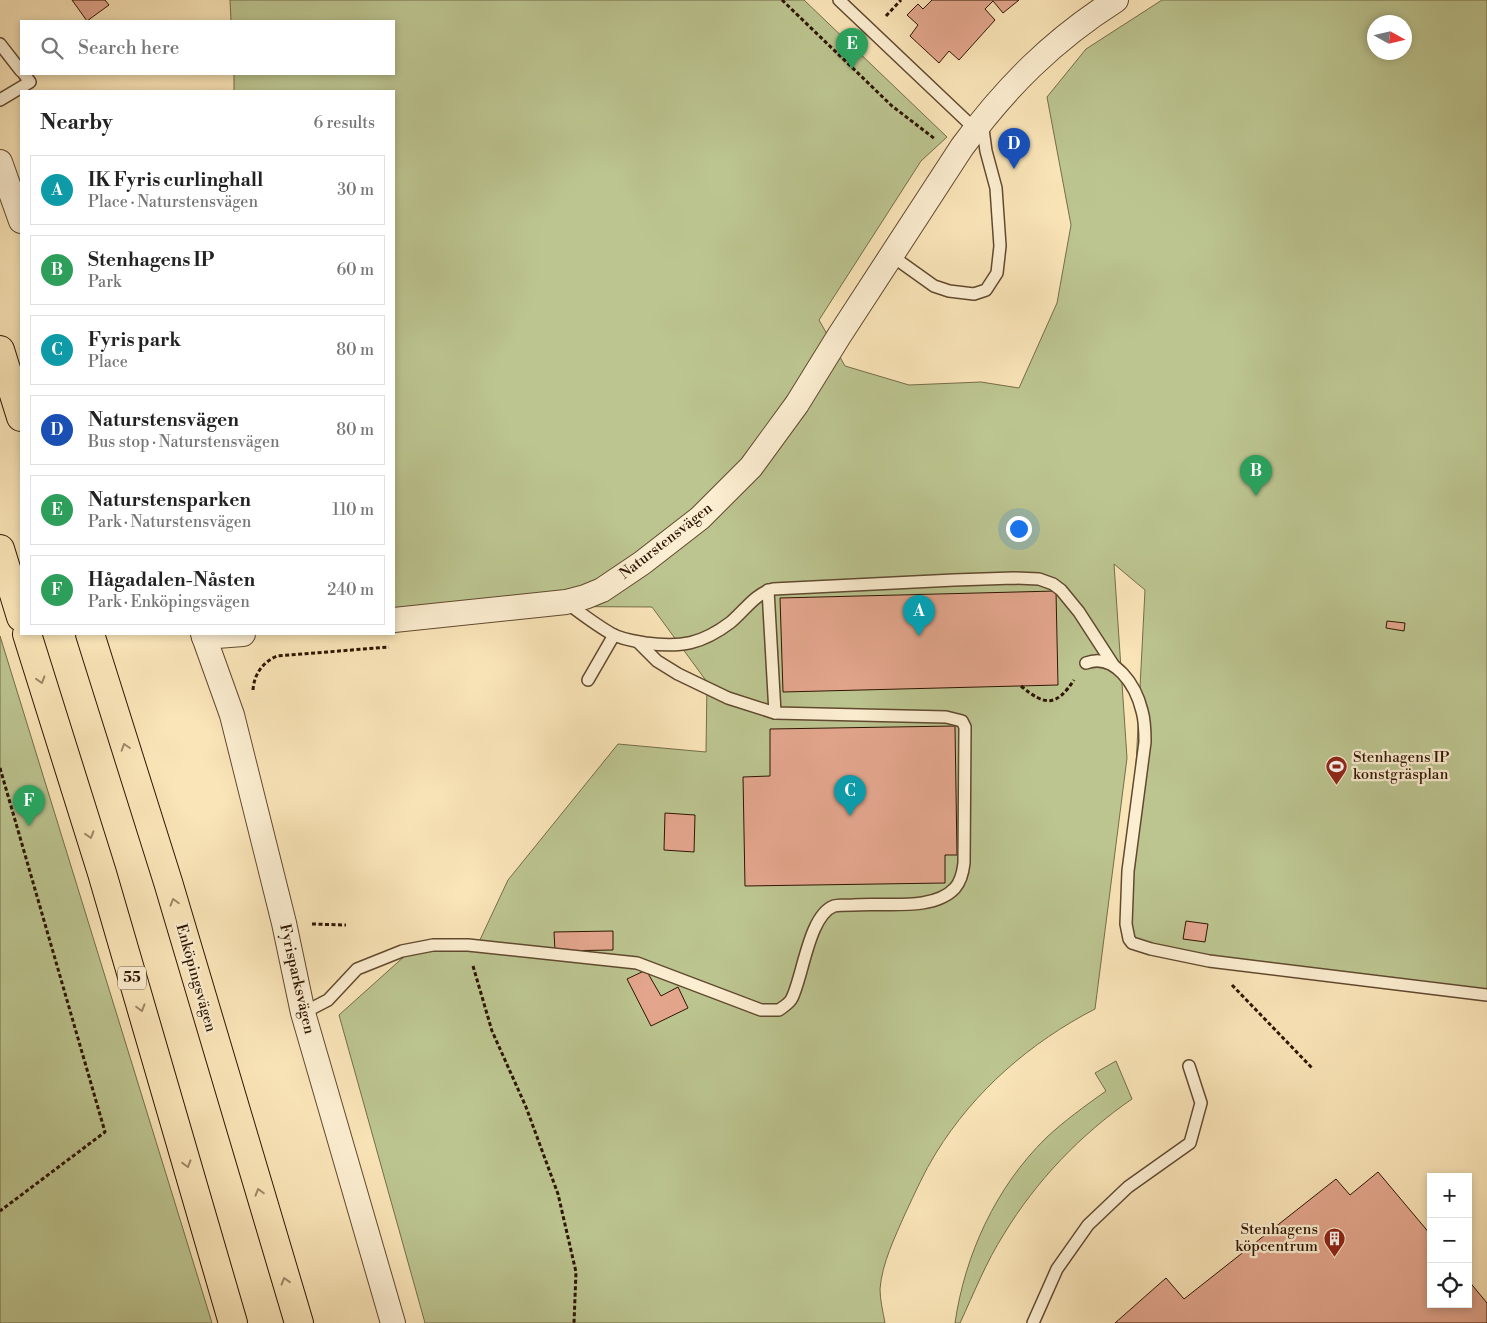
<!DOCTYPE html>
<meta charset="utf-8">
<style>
:root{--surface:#fff;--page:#f2f2f2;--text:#222;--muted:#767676;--line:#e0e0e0;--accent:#8f2418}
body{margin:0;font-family:"Libre Bodoni",serif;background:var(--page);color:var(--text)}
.controls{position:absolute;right:15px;bottom:15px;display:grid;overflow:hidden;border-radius:0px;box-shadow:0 2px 8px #0003}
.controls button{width:45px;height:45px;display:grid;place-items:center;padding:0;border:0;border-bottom:1px solid var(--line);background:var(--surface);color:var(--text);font:25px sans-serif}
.compass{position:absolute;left:1367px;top:15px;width:45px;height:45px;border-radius:50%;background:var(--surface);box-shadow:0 2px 8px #0003;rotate:98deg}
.you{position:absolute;left:1018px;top:528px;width:18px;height:18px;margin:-12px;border:4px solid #fff;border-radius:50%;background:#1a73e8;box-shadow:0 0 0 8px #1a73e833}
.badge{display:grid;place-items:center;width:32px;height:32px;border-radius:50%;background:var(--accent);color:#fff;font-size:16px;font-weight:700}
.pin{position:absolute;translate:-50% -41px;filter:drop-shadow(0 1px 2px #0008)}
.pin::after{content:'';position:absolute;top:26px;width:18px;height:15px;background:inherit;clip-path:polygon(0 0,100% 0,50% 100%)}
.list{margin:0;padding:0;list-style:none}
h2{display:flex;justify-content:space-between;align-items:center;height:65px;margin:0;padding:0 20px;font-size:21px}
h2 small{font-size:16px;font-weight:400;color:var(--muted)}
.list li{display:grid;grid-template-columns:32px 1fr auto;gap:15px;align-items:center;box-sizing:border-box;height:70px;margin:0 10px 10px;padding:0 10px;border:1px solid var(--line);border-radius:0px}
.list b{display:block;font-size:19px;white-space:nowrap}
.list p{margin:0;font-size:16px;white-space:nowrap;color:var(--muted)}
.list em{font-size:16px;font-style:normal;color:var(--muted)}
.icon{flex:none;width:28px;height:28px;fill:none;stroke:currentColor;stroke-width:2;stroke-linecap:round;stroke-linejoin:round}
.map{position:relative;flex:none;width:1487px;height:1323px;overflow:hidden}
.search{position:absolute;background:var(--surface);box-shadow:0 2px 8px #0003;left:20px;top:20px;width:375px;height:55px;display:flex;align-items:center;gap:12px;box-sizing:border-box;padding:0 18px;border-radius:0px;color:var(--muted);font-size:19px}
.panel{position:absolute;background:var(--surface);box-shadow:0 2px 8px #0003;left:20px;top:90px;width:375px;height:545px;border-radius:0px}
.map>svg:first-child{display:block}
.green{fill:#bcc590;stroke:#756d48;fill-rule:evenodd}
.building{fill:#e3a68d;stroke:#2e1501}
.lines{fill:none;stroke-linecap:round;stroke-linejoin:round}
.lane-casing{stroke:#61492f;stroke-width:14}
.street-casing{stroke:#61492f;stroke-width:26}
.primary-casing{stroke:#2e1501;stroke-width:30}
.path{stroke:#2e1501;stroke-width:3;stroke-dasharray:4 2.5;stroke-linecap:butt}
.lane{stroke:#fceed1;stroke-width:11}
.street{stroke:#fceed1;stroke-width:24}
.primary{stroke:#fae5b8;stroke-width:28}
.oneway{stroke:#9e8766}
.labels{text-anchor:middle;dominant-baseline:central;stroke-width:4.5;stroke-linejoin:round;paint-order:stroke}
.shield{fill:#fceed1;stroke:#6c563f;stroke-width:1}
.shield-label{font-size:14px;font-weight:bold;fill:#2e1501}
.street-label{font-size:15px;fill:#2e1501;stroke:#fceed1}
.poi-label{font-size:15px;fill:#2e1501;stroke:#fceed1;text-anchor:start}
</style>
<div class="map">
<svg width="1487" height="1323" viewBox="0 0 1487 1323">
<rect width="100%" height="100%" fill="#fae5b8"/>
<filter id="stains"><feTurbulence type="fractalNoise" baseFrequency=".004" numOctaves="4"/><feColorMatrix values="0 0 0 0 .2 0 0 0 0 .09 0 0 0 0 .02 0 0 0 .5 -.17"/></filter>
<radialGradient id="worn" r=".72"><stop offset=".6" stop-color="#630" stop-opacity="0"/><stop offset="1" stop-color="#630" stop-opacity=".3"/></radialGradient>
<g class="green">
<path d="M230 0H804L947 137 921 161 819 320 845 366 909 385 981 382 1019 388 1057 303 1071 225 1047 97 1086 49 1162 0H1487V999L1210 961 1129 939 1130 883 1145 590 1114 564 1127 758 1095 1009C1031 1042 974 1091 936 1153 924 1172 915 1193 905 1214 895 1237 882 1263 880 1289 880 1300 883 1312 885 1323H425L339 1015 407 954 478 944 508 880 618 744 706 752 707 682 652 607 480 606 394 614V91H234V74H394V21H231ZM1374 22H1404V52H1374Z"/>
<path d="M0 636 212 1323H0Z"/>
<path d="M1116 1061 1132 1099C1081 1134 1036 1181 1004 1234 986 1262 974 1293 960 1323H955C965 1254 996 1187 1046 1138 1064 1121 1085 1106 1106 1091L1095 1073Z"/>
</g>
<g class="building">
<path d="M72 0H105L109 5 87 21Z"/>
<path d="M932 0H1019L1003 13 993 1 985 9 995 20 959 60 949 51 939 63 910 36 918 25 907 15 918 4 923 9Z"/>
<path d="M1056 591 1058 685 783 692 780 598Z"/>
<path d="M1387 621 1405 623 1404 631 1386 628Z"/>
<path d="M955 726 957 855H945V883L745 886 743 777 770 776V729Z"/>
<path d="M665 813 695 815 694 852 664 850Z"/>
<path d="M1186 921 1208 924 1205 942 1183 939Z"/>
<path d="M613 931V950L555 951 554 932Z"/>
<path d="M646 970 661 996 678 987 688 1008 651 1026 627 979Z"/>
<path d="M1378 1172 1431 1235V1304H1468V1280L1487 1303V1323H1115L1166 1278 1184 1299 1336 1179 1350 1195Z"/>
</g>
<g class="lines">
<defs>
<g id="lane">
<path d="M839 0 975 129"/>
<path d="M0 44 21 71"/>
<path d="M0 100 30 82 24 74"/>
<path d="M892 256 934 286 949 291 974 294 986 290 997 273 1000 246 996 188 986 151 982 122"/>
<path d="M768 590 775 713"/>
<path d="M567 603C582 614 596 625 612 634 621 639 634 641 645 643 681 648 702 644 731 622 744 611 756 593 773 589L954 580 1014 578 1039 579 1053 584 1061 590 1079 612 1114 666"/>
<path d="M1086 663C1115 652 1136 686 1142 711 1145 721 1145 731 1145 742L1128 871 1126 924 1129 939 1132 943 1151 949 1209 961 1487 995"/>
<path d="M588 680 614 635"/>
<path d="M303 1013 328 1000 357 969 402 951 433 945H468L637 963 761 1010H779C783 1007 790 1003 792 998 803 976 809 915 834 906 839 905 847 905 853 905 883 902 933 912 955 888 961 881 963 872 964 863L965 727 962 721 946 717 775 713 728 698 678 674 657 661 638 642"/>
<path d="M1033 1323 1057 1269 1088 1225 1128 1187 1190 1143 1201 1103 1189 1066"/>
</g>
<g id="street">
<path d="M0 162 21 221"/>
<path d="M394 620 566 602 585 597 602 590 642 563 700 518 751 467 797 404 839 336 962 147C1006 87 1053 40 1116 0"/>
<path d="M203 634 232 715 284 923 303 1013 393 1323"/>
<path d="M204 637 243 634"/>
</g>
<g id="primary">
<path d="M0 350 21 417"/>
<path d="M0 549 21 617"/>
<path d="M27 634 102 873 233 1323"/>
<path d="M90 634 168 882 299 1323"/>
</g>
</defs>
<use href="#lane" class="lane-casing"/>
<use href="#street" class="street-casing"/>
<use href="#primary" class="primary-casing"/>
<g class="path">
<path d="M782 0 892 106 935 139"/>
<path d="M886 16 901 0"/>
<path d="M1021 686C1045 706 1056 707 1074 680"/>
<path d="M253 690C254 674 263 662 277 656L389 647"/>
<path d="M0 768 105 1132 0 1211"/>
<path d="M312 924 346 925"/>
<path d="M473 966 492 1031 526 1107 558 1194 576 1272 574 1323"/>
<path d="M1232 985 1313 1069"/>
</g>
<use href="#lane" class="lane"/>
<use href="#street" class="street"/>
<use href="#primary" class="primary"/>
</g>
<defs><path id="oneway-chevron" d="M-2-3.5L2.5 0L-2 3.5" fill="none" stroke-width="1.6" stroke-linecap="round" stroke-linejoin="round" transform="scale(1.25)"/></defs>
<g class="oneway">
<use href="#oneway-chevron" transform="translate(41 680) rotate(73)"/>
<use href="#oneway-chevron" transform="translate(125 747) rotate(-108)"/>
<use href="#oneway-chevron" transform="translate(90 835) rotate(73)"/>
<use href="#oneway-chevron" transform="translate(174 902) rotate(-106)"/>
<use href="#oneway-chevron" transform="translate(141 1008) rotate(74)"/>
<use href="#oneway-chevron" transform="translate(187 1164) rotate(74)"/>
<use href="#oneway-chevron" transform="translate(259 1192) rotate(-106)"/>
<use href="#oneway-chevron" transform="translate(285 1281) rotate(-107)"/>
</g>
<defs>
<symbol id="stadium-pin" viewBox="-11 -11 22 30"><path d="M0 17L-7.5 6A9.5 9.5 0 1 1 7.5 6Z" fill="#8f2418" stroke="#fceed1"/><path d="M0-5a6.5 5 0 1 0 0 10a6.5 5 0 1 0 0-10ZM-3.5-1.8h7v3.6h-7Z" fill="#fff"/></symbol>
<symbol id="building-pin" viewBox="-11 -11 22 30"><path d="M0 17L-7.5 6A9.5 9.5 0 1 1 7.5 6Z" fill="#8f2418" stroke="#fceed1"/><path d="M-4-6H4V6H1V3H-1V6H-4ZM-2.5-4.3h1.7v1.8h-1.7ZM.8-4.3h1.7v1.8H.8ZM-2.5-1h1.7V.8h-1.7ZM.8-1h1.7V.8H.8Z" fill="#fff"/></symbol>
</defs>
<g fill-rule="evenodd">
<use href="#stadium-pin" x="1324" y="754" width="25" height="34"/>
<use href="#building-pin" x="1322" y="1226" width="25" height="34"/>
</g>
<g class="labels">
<rect class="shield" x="118" y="966.5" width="28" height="23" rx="4"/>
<g class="shield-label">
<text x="132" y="978">55</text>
</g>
<g class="street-label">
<text transform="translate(666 541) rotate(-38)">Naturstensvägen</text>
<text transform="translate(196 978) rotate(74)">Enköpingsvägen</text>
<text transform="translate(297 979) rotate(77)">Fyrisparksvägen</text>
</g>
<g class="poi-label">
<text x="1353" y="757">Stenhagens IP<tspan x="1353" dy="17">konstgräsplan</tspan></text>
<text x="1318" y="1229" text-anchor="end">Stenhagens<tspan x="1318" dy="17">köpcentrum</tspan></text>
</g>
</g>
<rect width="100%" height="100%" filter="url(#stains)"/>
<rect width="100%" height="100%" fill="url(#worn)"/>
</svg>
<div class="controls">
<button>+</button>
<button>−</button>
<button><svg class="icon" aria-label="locate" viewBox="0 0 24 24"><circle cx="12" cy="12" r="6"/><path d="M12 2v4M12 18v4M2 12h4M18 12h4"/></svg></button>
</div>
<svg class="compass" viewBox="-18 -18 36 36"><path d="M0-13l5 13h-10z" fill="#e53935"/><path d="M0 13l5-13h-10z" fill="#767676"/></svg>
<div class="you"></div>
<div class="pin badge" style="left:919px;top:636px;background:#0f9aa8">A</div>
<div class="pin badge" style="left:1256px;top:496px;background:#2e9e5b">B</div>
<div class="pin badge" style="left:850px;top:816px;background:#0f9aa8">C</div>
<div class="pin badge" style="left:1014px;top:169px;background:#1a4fb4">D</div>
<div class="pin badge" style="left:852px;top:69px;background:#2e9e5b">E</div>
<div class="pin badge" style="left:29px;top:826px;background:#2e9e5b">F</div>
<div class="search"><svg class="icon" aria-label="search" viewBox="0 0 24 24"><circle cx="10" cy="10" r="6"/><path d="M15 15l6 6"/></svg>Search here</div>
<section class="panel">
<h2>Nearby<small>6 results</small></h2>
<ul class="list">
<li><span class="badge" style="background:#0f9aa8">A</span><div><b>IK Fyris curlinghall</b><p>Place · Naturstensvägen</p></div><em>30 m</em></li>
<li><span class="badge" style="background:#2e9e5b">B</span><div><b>Stenhagens IP</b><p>Park</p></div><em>60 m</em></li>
<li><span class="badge" style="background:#0f9aa8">C</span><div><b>Fyris park</b><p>Place</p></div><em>80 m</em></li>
<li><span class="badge" style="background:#1a4fb4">D</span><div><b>Naturstensvägen</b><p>Bus stop · Naturstensvägen</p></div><em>80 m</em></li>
<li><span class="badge" style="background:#2e9e5b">E</span><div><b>Naturstensparken</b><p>Park · Naturstensvägen</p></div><em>110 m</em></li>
<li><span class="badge" style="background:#2e9e5b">F</span><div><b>Hågadalen-Nåsten</b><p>Park · Enköpingsvägen</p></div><em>240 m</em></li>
</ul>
</section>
</div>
